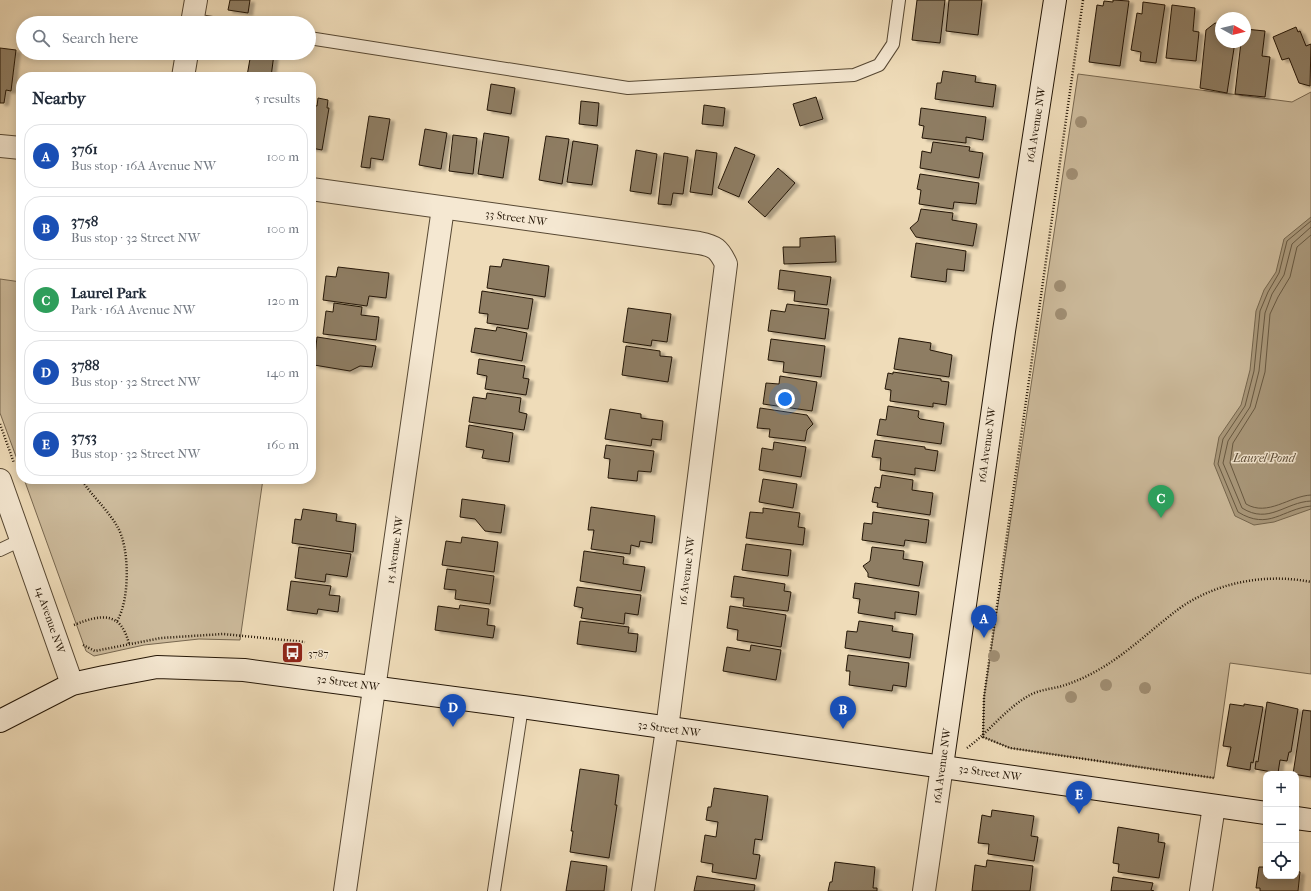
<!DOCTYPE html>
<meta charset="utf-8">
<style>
:root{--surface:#fff;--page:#f6f6f7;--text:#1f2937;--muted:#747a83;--line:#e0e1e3;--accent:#0b8043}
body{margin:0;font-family:"IM FELL French Canon",serif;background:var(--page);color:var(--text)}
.controls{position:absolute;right:12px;bottom:12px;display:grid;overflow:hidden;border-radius:8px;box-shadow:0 2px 10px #0003}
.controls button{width:36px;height:36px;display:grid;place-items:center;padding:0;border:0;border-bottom:1px solid var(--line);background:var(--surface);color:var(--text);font:20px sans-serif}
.compass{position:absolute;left:1215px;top:12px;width:36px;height:36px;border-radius:50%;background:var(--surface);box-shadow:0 2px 10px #0003;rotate:98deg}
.you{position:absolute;left:785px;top:399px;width:14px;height:14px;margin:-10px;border:3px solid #fff;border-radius:50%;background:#1a73e8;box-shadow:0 0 0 6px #1a73e833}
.badge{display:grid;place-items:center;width:26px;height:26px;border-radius:50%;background:var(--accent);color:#fff;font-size:13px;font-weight:700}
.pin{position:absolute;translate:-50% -33px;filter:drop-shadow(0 1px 2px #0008)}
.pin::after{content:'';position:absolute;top:21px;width:14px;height:12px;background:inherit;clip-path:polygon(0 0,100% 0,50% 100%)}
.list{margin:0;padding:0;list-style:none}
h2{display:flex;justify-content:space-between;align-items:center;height:52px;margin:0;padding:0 16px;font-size:17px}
h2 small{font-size:13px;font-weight:400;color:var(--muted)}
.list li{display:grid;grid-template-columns:26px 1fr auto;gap:12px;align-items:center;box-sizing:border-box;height:64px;margin:0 8px 8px;padding:0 8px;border:1px solid var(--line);border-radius:16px}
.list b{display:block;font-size:15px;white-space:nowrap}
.list p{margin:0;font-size:13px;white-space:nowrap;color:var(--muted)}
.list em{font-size:13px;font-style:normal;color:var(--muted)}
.icon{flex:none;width:22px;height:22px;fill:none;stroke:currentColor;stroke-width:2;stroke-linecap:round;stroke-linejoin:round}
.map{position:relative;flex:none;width:1311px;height:891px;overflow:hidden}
.search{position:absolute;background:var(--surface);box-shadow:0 2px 10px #0003;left:16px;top:16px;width:300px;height:44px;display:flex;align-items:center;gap:10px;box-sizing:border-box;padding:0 14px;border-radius:22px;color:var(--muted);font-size:15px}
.panel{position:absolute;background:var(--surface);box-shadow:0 2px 10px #0003;left:16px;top:72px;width:300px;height:412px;border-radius:16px}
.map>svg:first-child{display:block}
.green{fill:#ccba9b;stroke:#786850}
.water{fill:#aa997c;stroke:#74654d}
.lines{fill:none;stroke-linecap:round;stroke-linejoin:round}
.shore{stroke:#675841;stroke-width:1}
.building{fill:#8e7d63;stroke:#241606;filter:url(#shadow)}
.lane-casing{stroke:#574833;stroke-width:14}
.street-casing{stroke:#574833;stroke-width:24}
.secondary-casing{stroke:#241606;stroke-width:24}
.path{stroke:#241606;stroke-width:2.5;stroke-dasharray:1 2;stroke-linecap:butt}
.lane{stroke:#f5e8d2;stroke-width:12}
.street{stroke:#f5e8d2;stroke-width:22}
.secondary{stroke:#f5e8d2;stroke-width:22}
.tree{fill:#a08e73}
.labels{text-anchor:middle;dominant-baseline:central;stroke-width:3;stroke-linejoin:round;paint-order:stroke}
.street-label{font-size:11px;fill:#241606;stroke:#f5e8d2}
.poi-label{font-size:11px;fill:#241606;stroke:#f5e8d2;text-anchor:start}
.water-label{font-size:12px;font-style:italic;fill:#5a4a35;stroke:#f5e8d2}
</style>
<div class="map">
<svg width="1311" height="891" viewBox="0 0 1311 891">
<defs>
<filter id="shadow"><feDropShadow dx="4.5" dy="2.5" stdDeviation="1" flood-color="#0004"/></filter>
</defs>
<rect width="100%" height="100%" fill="#efdcb9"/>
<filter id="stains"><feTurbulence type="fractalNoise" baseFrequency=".005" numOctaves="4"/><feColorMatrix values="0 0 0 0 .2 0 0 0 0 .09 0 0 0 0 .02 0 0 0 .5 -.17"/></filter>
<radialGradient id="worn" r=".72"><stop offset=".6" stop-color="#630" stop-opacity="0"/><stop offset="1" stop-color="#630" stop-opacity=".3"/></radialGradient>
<g class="green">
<path d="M1078 74 1292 102 1311 92V674L1230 663 1214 778 1010 748 983 737 984 697Z"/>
<path d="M0 279 21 282V470L0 413Z"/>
<path d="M24 479H263L240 640 199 639 144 645 94 656 86 651Z"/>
</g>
<path class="water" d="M1311 217V509L1274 522 1254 525 1235 516 1214 464 1219 437 1241 405 1250 370 1256 311 1264 290 1276 272 1284 239Z"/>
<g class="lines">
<g class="shore">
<path d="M1311 221 1287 241 1279 273 1268 292 1260 311 1254 371 1245 406 1223 439 1218 464 1238 512C1269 531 1282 509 1311 506"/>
<path d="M1311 227 1292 244 1284 275 1272 294 1265 313 1259 371 1250 407 1228 441 1223 463 1242 508C1269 525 1285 502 1311 501"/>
<path d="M1311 235 1297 247 1290 277 1278 297 1270 314 1265 372 1255 408 1233 443 1230 463 1246 504C1268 517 1289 496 1311 495"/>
</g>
</g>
<g class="building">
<path d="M230 0H250L248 13 228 10Z"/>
<path d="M917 0H945L940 43 912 40Z"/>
<path d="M949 0H982L978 35 946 31Z"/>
<path d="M1113 0 1129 1 1120 66 1089 62 1097 5 1103 6 1104 1 1113 2Z"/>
<path d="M1143 2 1165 5 1156 63 1140 61 1141 52 1131 50 1137 13 1142 14Z"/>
<path d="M1172 5 1195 8 1193 31 1199 32 1196 61 1166 58Z"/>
<path d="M1215 23 1221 24V42H1235L1227 93 1200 88 1206 30Z"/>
<path d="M1296 27 1298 32 1300 31 1306 46 1311 44 1310 86 1299 83 1289 58 1282 60 1273 37Z"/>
<path d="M1245 29 1265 31 1262 56 1270 57 1265 97 1235 94 1241 42H1245Z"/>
<path d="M0 48 16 50 11 91 6 90 4 103H0Z"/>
<path d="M251 53 274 54 271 77 247 76Z"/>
<path d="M943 71 976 76 975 82 996 85 993 107 935 99 937 83H941Z"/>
<path d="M491 84 515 88 511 114 487 110Z"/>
<path d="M816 97 823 119 800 126 793 104Z"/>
<path d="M318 98 328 100 327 108H329L322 150 311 148V105L317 106Z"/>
<path d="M581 101 599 103 597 126 579 124Z"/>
<path d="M704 105 725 108 723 126 702 124Z"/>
<path d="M921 108 986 117 983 140 966 137V143L922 138 924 126 919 125Z"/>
<path d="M369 116 390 119 383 160 371 158 370 168 361 167Z"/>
<path d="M425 129 447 133 441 169 419 165Z"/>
<path d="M484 133 509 137 503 178 478 174Z"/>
<path d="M453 135 477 138 473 174 449 171Z"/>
<path d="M546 136 569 139 562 184 539 180Z"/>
<path d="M573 141 598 145 592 185 567 182Z"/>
<path d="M933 142 970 147 969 151 983 153 979 178 920 168 922 151 931 153Z"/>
<path d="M735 147 755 155 739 197 718 188Z"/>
<path d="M636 150 657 154 651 194 630 191Z"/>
<path d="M696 150 717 153 712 195 690 192Z"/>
<path d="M664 153 688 157 683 194 673 193 671 205 658 204Z"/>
<path d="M778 168 795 183 765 217 748 202Z"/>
<path d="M920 174 979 183 976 204 954 202 953 209 919 204 921 190 917 189Z"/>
<path d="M921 209 953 213 952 220 977 224 973 246 916 237 910 228 918 221Z"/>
<path d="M835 236 836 262 784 264 783 247H800V238Z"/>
<path d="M916 243 966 251 964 271 947 269 946 282 911 277Z"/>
<path d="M503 259 549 266 545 297 487 288 490 266 501 267Z"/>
<path d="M338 267 389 273 386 298 369 296 367 306 323 300 326 276 336 277Z"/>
<path d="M780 270 831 277 827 305 794 301 795 291 778 289Z"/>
<path d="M482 291 533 299 528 329 487 323 488 314 479 313Z"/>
<path d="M334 303 362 307 361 315 379 317 376 340 323 334 326 311 333 312Z"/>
<path d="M787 304 829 309 825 339 768 331 771 310 785 312Z"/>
<path d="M628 308 671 314 667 342 652 340 651 346 623 342Z"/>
<path d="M497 327 527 333 522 361 471 352 475 328 496 331Z"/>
<path d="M317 337 376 346 372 367 360 366 350 371 314 365Z"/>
<path d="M899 338 931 343 930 350 952 355 949 377 894 369Z"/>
<path d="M771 339 825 346 821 377 783 372 784 362 768 360Z"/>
<path d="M626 346 660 351V356L672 357 668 382 622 375Z"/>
<path d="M479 359 525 366 523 378 529 379 526 395 485 389 487 376 477 374Z"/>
<path d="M893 372 941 379V381L949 382 946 405 933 403V407L890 401 891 390 885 389 888 373 893 374Z"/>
<path d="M780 376 817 382 812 411 763 404 766 383 779 384Z"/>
<path d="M487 393 521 398 519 412 527 414 524 430 469 422 473 397 486 399Z"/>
<path d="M888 406 919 411 918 417 920 419 944 423 941 444 877 435 880 419 886 420Z"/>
<path d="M760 408 807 415 813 424 807 430 805 441 769 437 770 429 757 428Z"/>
<path d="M610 409 641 414V418L663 421 661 440 652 439 651 446 605 439Z"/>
<path d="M469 425 513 433 509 462 482 458 484 450 466 447Z"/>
<path d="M875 440 925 447V449L938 451 935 471 915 468V475L880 470 881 458 872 457Z"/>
<path d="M774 442 806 447 801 477 759 470 762 448 773 450Z"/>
<path d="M606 445 654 451 651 472 638 471 637 481 608 478 610 459 604 458Z"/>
<path d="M882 475 913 480 912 490 933 493 930 515 877 507 878 503 872 502 875 487 880 488Z"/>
<path d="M763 479 797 484 793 508 759 502Z"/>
<path d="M462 499 505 505 501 533 485 531 475 519 460 517Z"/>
<path d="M591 507 655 516 652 543 640 541 639 547 631 545 630 554 591 549 594 530H588Z"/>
<path d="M763 508 800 513 798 527 805 528 803 545 746 538 750 512 763 513Z"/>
<path d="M303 509 337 514 336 521 356 524 353 552 292 543 295 519 301 520Z"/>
<path d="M873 512 929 520 926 543 905 540 904 546 862 540 864 523 872 524Z"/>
<path d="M462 537 498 542 494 572 442 565 446 541 461 543Z"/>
<path d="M746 544 791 550 788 576 742 570Z"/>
<path d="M299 547 351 554 347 577 326 574 325 582 295 578Z"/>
<path d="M872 547 904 551 903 559 923 562 919 586 868 577V573L863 566 870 561Z"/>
<path d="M584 551 624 557 623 564 645 567 641 591 580 581Z"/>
<path d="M447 569 494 576 490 604 455 599 456 590 444 589Z"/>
<path d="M734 576 785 584 784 591 791 592 788 611 743 606 744 598 731 597Z"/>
<path d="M291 581 331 586 329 595 340 596 338 612 318 609 317 614 287 610Z"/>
<path d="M855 583 919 592 916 615 895 612V619L858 613 860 599 853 598Z"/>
<path d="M577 587 641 595 638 615 625 613 624 624 581 618 583 608 574 606Z"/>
<path d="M460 605 489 609 487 625 495 626 493 638 435 630 438 606 459 609Z"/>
<path d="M730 606 786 615 781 647 737 640 738 630 727 628Z"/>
<path d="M580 621 629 627 628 633 638 634 636 652 577 644Z"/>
<path d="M859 621 893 626 892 631 913 634 910 658 845 648 847 631 857 632Z"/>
<path d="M751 645 781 650 776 680 723 671 727 647 750 651Z"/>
<path d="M848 655 909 663 906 687 893 685 892 691 849 685 850 671H846Z"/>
<path d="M1267 702 1298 709 1291 752H1289L1287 761 1280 760 1278 773 1255 769 1256 761 1258 762Z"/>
<path d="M1230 704 1244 706V704L1263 707 1253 763 1251 762 1250 770 1227 766 1231 747 1223 746Z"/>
<path d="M1303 710 1311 711V777L1293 774Z"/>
<path d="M580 769 619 775 615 805H617L609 858 570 852 573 831H571Z"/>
<path d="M714 788 768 796 762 840 755 839 753 854 760 855 756 879 712 872 713 864 701 862 705 835 716 837 718 822 706 820 708 807H711Z"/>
<path d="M992 810 1034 816 1031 836 1038 837 1034 861 988 854 989 844 978 843 982 815 991 817Z"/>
<path d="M1118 827 1159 834 1158 842 1165 843 1159 878 1118 872 1119 864 1113 863Z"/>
<path d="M987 860 1033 866 1030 891H972L975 865 986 867Z"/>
<path d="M571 861 607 866 604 891H566Z"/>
<path d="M835 862 875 867 873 888H877V891H828L830 882H832Z"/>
<path d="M1259 867H1266V876H1296V871L1300 872 1298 891H1260V888H1256Z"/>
<path d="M697 876 755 885 754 891H694Z"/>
<path d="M1113 877 1153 883 1151 890 1154 891H1111Z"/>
</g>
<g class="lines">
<defs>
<g id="lane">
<path d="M193 20 212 23"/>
<path d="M309 38 628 88 854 75 879 65 893 44 899 0"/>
<path d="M0 550 21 540"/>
<path d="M494 891 522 707"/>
</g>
<g id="street">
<path d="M192 23 196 0"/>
<path d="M183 77 187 53"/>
<path d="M0 146 21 148"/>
<path d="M311 189 699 243C715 246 719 249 726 264L667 729 643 891"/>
<path d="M0 480 72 684"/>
<path d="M345 891 443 208"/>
<path d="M924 891 942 766"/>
<path d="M1201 891 1214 806"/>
</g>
<g id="secondary">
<path d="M0 721 72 684 104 677 157 667 244 670 522 707 1266 813"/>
<path d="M942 766 1004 331 1055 0"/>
<path d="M1296 818 1311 820"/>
</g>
</defs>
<use href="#lane" class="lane-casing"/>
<use href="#street" class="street-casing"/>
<use href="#secondary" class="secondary-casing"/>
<g class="path">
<path d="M1083 0 984 697 983 737 1010 748 1214 778"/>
<path d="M0 424 14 463"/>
<path d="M81 479C92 496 107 509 117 526 130 547 130 600 117 621"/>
<path d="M74 625C101 614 121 611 129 644"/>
<path d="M83 645 95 651 161 638 223 634 305 642"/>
<path d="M967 748C989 732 1006 708 1030 695 1039 690 1051 689 1062 686 1075 682 1088 676 1100 669 1129 652 1153 628 1180 608 1217 582 1267 573 1311 582"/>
</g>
<use href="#lane" class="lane"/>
<use href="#street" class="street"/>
<use href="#secondary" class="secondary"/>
</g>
<g class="tree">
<circle cx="1081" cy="122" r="6"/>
<circle cx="1072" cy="174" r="6"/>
<circle cx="1060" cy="286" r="6"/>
<circle cx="1061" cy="314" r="6"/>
<circle cx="994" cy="656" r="6"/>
<circle cx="1106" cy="685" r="6"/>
<circle cx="1145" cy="688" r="6"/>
<circle cx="1071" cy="697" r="6"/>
</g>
<defs>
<symbol id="bus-square" viewBox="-11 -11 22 22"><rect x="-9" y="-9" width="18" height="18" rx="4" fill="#8f2418" stroke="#f5e8d2"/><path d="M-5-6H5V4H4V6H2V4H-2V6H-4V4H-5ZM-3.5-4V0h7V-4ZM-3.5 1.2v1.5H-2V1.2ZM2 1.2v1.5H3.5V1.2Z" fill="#fff"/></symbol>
</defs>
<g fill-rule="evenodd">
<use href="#bus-square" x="280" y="640" width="25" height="25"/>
</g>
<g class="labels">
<g class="street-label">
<text transform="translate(1036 125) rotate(-81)">16A Avenue NW</text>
<text transform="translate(516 218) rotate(8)">33 Street NW</text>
<text transform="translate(987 445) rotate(-82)">16A Avenue NW</text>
<text transform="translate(395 550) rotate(-82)">15 Avenue NW</text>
<text transform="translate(687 571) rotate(-83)">16 Avenue NW</text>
<text transform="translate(50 620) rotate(71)">14 Avenue NW</text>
<text transform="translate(348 683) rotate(8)">32 Street NW</text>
<text transform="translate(669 729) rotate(8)">32 Street NW</text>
<text transform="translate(942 766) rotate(-82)">16A Avenue NW</text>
<text transform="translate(990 773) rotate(8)">32 Street NW</text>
</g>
<g class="poi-label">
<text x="308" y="653">3787</text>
</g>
<g class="water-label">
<text x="1264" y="458">Laurel Pond</text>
</g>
</g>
<rect width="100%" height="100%" filter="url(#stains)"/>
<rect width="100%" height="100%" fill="url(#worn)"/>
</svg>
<div class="controls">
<button>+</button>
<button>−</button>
<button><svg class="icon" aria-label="locate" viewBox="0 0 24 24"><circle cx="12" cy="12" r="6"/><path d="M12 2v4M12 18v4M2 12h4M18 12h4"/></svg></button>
</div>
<svg class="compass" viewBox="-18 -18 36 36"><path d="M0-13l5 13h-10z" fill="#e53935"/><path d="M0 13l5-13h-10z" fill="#747a83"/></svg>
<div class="you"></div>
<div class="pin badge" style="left:984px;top:638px;background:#1a4fb4">A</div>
<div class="pin badge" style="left:843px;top:729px;background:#1a4fb4">B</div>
<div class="pin badge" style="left:1161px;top:518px;background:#2e9e5b">C</div>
<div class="pin badge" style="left:453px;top:727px;background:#1a4fb4">D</div>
<div class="pin badge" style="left:1079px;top:814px;background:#1a4fb4">E</div>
<div class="search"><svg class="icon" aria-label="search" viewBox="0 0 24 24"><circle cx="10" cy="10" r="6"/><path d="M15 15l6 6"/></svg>Search here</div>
<section class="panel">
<h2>Nearby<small>5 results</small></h2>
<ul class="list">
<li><span class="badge" style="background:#1a4fb4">A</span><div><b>3761</b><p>Bus stop · 16A Avenue NW</p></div><em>100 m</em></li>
<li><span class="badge" style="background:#1a4fb4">B</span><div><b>3758</b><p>Bus stop · 32 Street NW</p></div><em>100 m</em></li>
<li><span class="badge" style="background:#2e9e5b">C</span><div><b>Laurel Park</b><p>Park · 16A Avenue NW</p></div><em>120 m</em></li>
<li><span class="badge" style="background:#1a4fb4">D</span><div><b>3788</b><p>Bus stop · 32 Street NW</p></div><em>140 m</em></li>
<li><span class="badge" style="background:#1a4fb4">E</span><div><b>3753</b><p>Bus stop · 32 Street NW</p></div><em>160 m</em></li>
</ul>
</section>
</div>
